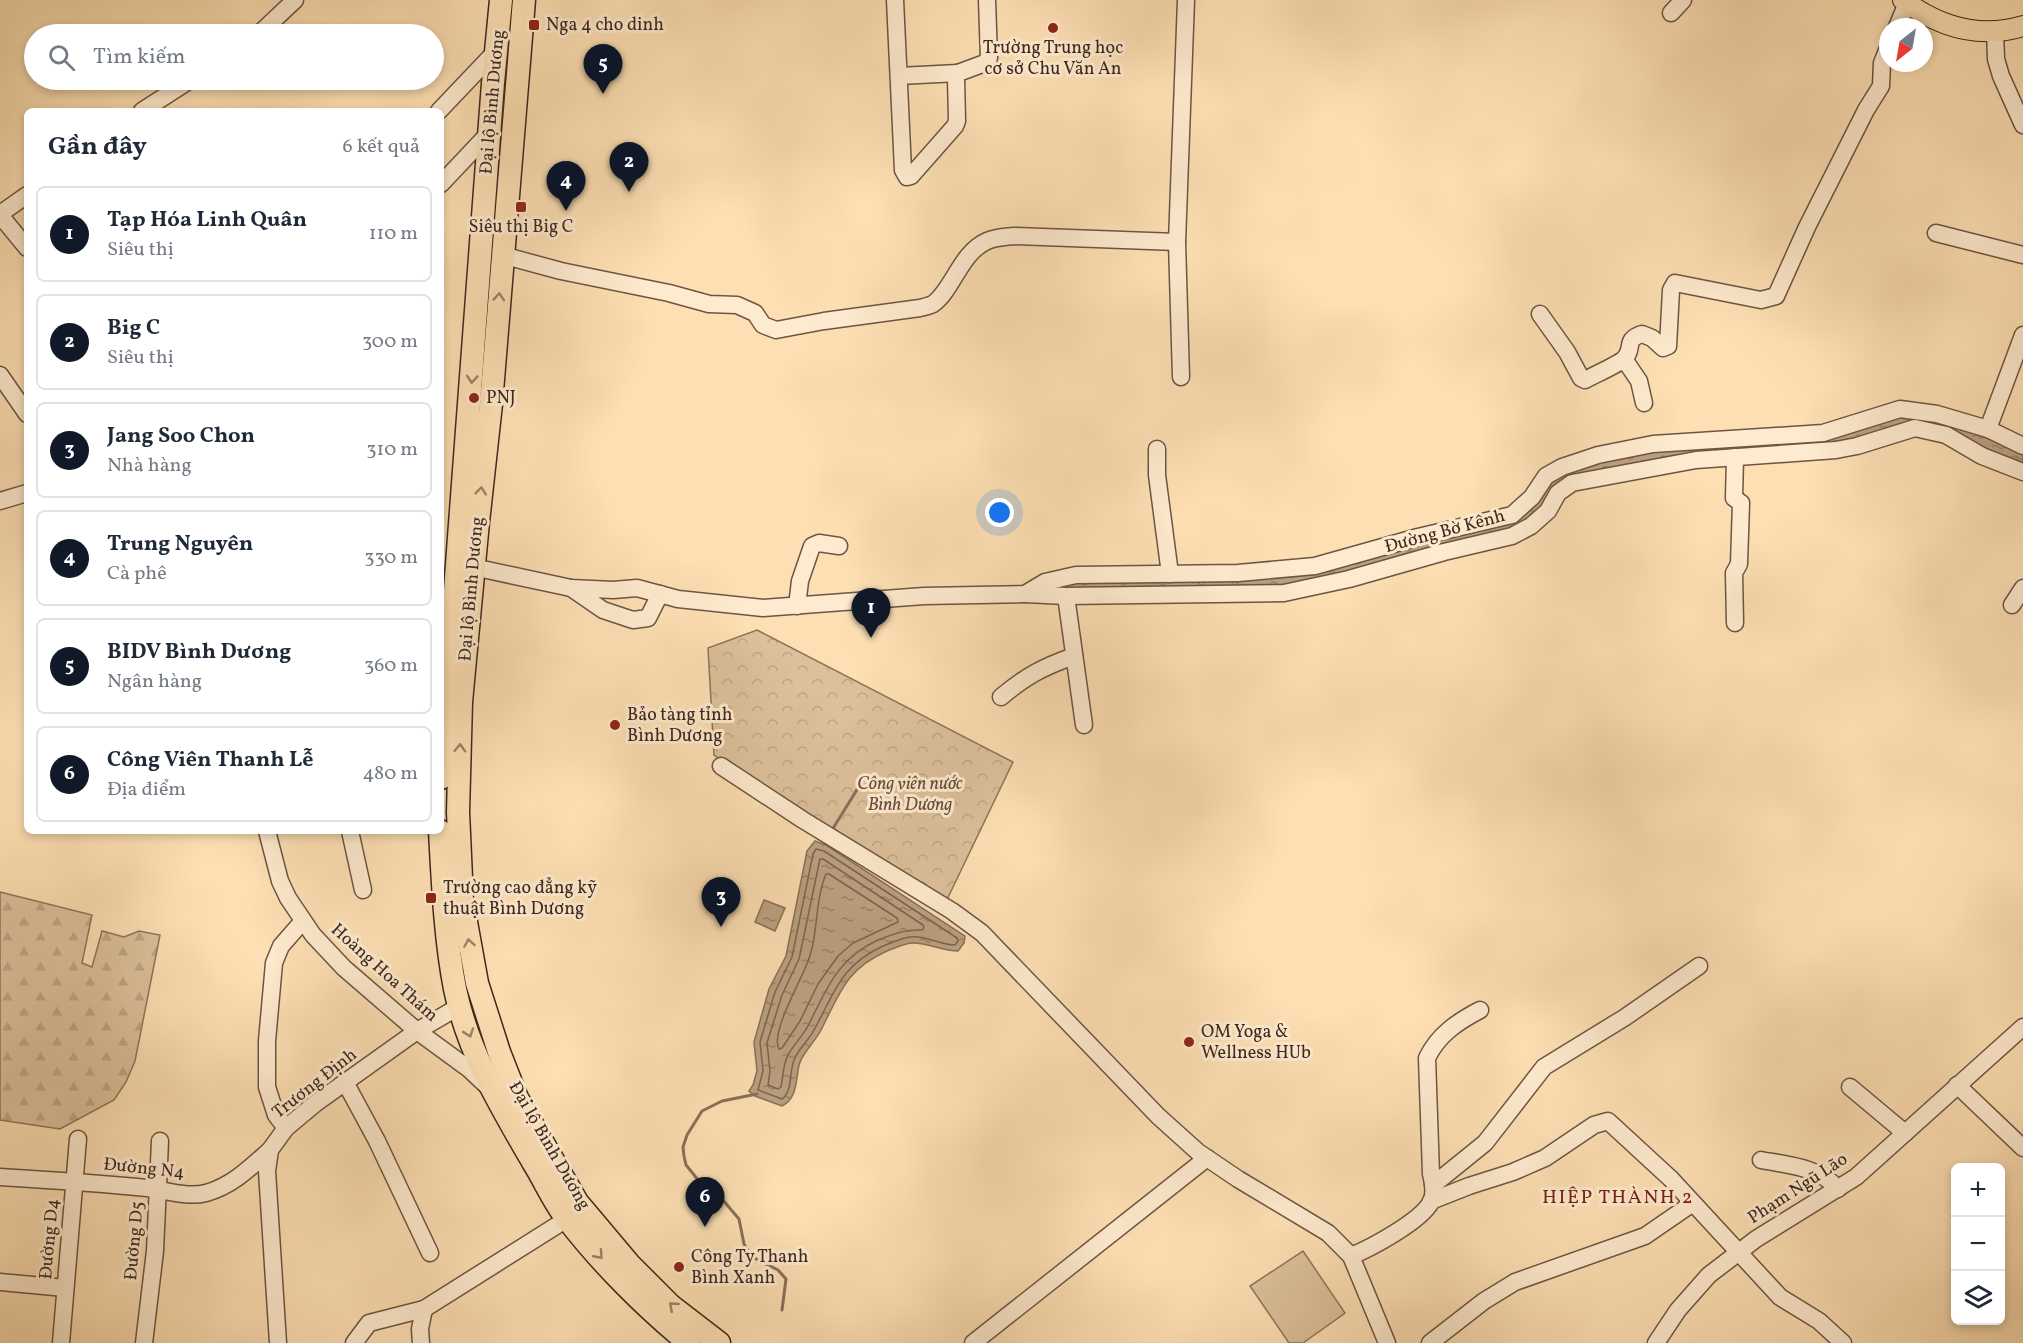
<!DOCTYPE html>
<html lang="vi">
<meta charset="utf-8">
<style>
:root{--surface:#fff;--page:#f6f6f7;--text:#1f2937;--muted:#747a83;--line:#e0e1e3;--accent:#111827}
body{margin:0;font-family:Vollkorn,serif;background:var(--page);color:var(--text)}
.controls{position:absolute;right:18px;bottom:18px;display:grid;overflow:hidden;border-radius:9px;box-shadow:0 3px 9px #0003}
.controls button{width:54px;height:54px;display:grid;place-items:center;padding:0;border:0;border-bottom:2px solid var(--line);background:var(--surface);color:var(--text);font:30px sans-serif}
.compass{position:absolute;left:1879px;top:18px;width:54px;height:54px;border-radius:50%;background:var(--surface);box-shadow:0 3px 9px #0003;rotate:211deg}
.you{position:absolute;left:1000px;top:513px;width:21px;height:21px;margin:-15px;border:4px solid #fff;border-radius:50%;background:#1a73e8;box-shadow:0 0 0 9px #1a73e833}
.badge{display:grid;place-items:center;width:39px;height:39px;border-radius:50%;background:var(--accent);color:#fff;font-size:20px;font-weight:700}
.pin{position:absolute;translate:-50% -50px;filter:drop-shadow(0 2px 3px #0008)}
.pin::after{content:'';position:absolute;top:32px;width:21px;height:18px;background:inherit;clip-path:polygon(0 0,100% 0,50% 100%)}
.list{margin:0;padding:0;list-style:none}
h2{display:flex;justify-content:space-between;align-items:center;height:78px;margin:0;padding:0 24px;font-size:26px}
h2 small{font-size:20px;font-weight:400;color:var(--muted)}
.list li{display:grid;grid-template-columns:39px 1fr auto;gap:18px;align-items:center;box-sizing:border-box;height:96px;margin:0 12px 12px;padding:0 12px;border:2px solid var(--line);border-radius:9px}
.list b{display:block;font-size:22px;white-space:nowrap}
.list p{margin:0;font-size:20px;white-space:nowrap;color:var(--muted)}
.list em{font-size:20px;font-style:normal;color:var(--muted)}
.icon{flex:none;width:33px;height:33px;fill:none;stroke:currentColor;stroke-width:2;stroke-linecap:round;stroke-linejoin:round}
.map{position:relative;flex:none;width:2023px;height:1343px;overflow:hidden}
.search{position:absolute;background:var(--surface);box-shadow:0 3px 9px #0003;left:24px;top:24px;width:420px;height:66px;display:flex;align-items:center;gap:15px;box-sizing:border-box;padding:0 21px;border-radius:33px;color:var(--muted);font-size:22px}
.panel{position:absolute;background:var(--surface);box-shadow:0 3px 9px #0003;left:24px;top:108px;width:420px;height:726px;border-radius:9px}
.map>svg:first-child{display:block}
.grass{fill:#dcc09a;stroke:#8c745c;stroke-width:1.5}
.forest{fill:url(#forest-firs);stroke:#8c745c;stroke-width:1.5}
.park{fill:url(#park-crowns);stroke:#8c745c;stroke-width:1.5}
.water{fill:url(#water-ripples);stroke:#887059;stroke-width:1.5}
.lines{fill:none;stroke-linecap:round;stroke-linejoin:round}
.shore{stroke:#7b644f;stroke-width:1.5}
.stream{stroke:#887059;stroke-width:3}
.minor-casing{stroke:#6c5543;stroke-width:19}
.major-casing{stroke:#3b271e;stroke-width:22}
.highway-casing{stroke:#3b271e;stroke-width:25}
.minor{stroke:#feeace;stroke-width:16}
.major{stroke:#fddfb3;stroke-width:20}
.highway{stroke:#fddfb3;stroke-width:22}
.oneway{stroke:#9c8368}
.poi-dot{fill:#8f2418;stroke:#feeace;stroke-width:2}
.labels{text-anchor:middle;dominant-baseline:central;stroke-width:6;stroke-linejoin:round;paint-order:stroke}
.poi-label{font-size:18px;fill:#3b271e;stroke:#feeace;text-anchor:start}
.street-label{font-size:18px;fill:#3b271e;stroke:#feeace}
.park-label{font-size:18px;font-style:italic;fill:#634d3d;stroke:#feeace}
.neighbourhood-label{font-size:20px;letter-spacing:1.5px;fill:#7a1f14;stroke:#feeace}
</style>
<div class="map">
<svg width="2023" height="1343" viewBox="0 0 2023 1343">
<defs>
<pattern id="forest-firs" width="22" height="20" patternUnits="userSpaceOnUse" patternTransform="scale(1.5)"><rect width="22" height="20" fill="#dcc09a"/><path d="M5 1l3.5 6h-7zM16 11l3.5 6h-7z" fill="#bea584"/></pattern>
<pattern id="park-crowns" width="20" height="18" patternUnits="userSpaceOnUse" patternTransform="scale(1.5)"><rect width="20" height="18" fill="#dcc09a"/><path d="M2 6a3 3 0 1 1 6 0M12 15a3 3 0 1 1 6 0" fill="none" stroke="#bea584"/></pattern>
<pattern id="water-ripples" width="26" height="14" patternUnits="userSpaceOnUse" patternTransform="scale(1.5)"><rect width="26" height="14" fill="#bba080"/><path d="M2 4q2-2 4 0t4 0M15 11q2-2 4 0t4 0" fill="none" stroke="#998268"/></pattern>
</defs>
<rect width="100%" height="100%" fill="#fddfb3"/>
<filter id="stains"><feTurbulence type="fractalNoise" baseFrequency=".00333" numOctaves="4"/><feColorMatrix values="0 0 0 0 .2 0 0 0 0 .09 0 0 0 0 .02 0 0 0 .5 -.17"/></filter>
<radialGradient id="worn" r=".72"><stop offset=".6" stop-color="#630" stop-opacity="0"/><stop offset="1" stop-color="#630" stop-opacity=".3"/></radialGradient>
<path class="grass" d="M1303 1251 1345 1313 1303 1343H1289L1250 1286Z"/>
<path class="forest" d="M0 892 92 915 82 963 92 967 102 931 124 937 139 931 160 935 135 1061 126 1082 114 1100 60 1129 0 1120Z"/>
<path class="park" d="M757 630 1013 762 943 908 714 755 708 648Z"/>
<g class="water">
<path d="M1908 414 1977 430 2023 453V466L1963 437 1925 426 1849 441 1590 472 1519 528 1367 568 1302 582 1267 587 1066 591 1065 583 1219 578 1490 524 1556 476 1625 455Z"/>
<path d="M815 841 826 845 965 936 964 943 958 951C942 951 929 943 913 943 905 943 895 948 887 951 846 969 840 993 821 1030 815 1042 802 1053 799 1065 796 1080 797 1099 782 1106L755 1096 749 1091 753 1085 757 1071 754 1042 769 989 786 956 807 851Z"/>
<path d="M764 900 785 908 775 931 755 922Z"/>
</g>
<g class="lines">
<g class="shore">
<path d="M816 849 824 851 957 938 958 941 955 945C939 945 926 935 910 937 901 938 891 943 883 946 840 966 835 992 814 1030 809 1040 798 1049 794 1060 789 1072 793 1091 782 1099L758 1090 763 1071 760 1042 775 992 792 957 813 854Z"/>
<path d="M820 859H823L923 925 924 928 922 930C906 929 893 934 878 940 838 958 827 988 809 1024 803 1036 794 1044 788 1055 783 1064 783 1077 781 1087L778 1089 768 1085 770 1071 767 1043 782 995 799 959Z"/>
<path d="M826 874H829L897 918 898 922 853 943 838 956 818 984 800 1021 782 1048 779 1049C770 1034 800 982 806 966 819 938 814 902 826 874Z"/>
</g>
<g class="stream">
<path d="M832 830 858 788"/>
<path d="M757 1094 722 1101 702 1111 687 1135 683 1147 684 1156 686 1165 703 1186 722 1199 739 1219 744 1244 752 1257 778 1270 786 1279 782 1310"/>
</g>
<defs>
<g id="minor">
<path d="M895 0 903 170 907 177 911 176 955 126 957 121 956 77 958 73 985 63 989 58 987 0"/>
<path d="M1671 13 1683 0"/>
<path d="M1897 27 1907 3"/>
<path d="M1995 31 1996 59 2001 76 2023 125"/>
<path d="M259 34 295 0"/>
<path d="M899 76 958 73"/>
<path d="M142 111 190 80"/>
<path d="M439 111 497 50"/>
<path d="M441 184 490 132"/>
<path d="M0 214 27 195"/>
<path d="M0 215 27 248"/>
<path d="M1936 233 2023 255"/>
<path d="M502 255 561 271 669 293 709 304 737 305 755 313 763 325 776 330 824 321 920 308C924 307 929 306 933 304 953 290 960 253 987 241 996 237 1005 237 1014 236L1177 242"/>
<path d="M1540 314 1567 352 1581 378 1585 380C1594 375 1617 365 1624 359 1635 349 1623 340 1642 334L1652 338 1663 348 1668 346 1671 290 1675 283 1761 300 1776 296 1807 227 1866 110 1881 86 1882 63 1888 48"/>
<path d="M1624 359 1639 381 1644 403"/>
<path d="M0 375 27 414"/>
<path d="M1181 377 1177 242 1186 0"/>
<path d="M1988 429 2023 335"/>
<path d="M1157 449V475L1170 574"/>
<path d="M0 501 27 493"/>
<path d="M473 567 571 588 613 590 637 588 678 599 763 608 924 596 1025 594 1045 582 1076 575 1238 573 1315 566 1418 537 1512 515 1532 497 1546 476 1562 467 1598 455 1653 444 1823 433 1900 409 1937 414 1988 429 2023 446"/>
<path d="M571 588 603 610 633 620 648 618 660 594"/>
<path d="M1025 594 1066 596 1284 593 1349 579 1444 552 1512 536 1531 526 1548 511 1558 493 1572 483 1696 460 1836 450 1857 446 1915 428 1946 435 1982 456 2023 472"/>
<path d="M1066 596 1084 725"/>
<path d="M2012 605 2023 588"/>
<path d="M797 606 800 581 812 546 819 543 839 546"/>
<path d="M1735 623 1734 573 1739 564 1741 503 1734 498 1735 457"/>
<path d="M1001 697C1026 676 1043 667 1074 656"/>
<path d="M721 766 803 820 952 911 982 933 1158 1116 1198 1152 1238 1179 1328 1233 1351 1256"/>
<path d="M267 831 280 881 288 898 313 935 344 968 417 1031 469 1069 488 1087"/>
<path d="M350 831 363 890"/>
<path d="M345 1082 377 1141 430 1253"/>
<path d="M1957 1085 2023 1148"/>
<path d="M1850 1087 1905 1133"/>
<path d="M286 1128 276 1115 267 1087V1041L274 963 281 946 302 922"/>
<path d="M1761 1160C1787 1165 1820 1167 1838 1189"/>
<path d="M0 1177C49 1180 98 1183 147 1188 165 1190 187 1198 206 1193 232 1186 251 1167 270 1150"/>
<path d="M1433 1185 1485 1143 1544 1067 1624 1018 1699 966"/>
<path d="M1431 1201 1469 1186 1513 1172 1545 1158 1594 1125 1608 1121 1671 1179 1780 1297 1819 1321 1843 1343"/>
<path d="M0 1282 65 1288"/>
<path d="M61 1343 78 1139"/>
<path d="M144 1343 155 1251 160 1141"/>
<path d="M278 1343 267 1171 270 1150 286 1128 316 1103 417 1031 460 1006"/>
<path d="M354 1343 369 1323 424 1309 567 1219"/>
<path d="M421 1343 420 1329 424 1309"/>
<path d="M973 1343 1207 1158"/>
<path d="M1387 1343 1351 1256C1371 1248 1421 1221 1431 1202 1435 1194 1433 1182 1431 1174L1427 1058C1438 1035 1457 1022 1480 1010"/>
<path d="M1430 1343 1484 1301 1515 1282 1645 1236 1693 1203"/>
<path d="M1656 1343 1678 1310 1709 1275 1756 1239 1856 1177 2023 1027"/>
</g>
<path id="major" d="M1903 0C1939 27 1979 39 2023 26"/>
<g id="highway">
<path d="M524 0 491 404 478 522 461 702 458 812 462 900 477 983 499 1052 517 1098 577 1202 630 1265 671 1306 719 1343"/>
<path d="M441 778 493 83 501 0"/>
<path d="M440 831C443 884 445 937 455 989 468 1052 501 1107 533 1162 545 1181 554 1203 568 1220 601 1263 647 1309 689 1343"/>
</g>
</defs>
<use href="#minor" class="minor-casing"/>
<use href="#major" class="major-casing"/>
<use href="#highway" class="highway-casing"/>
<use href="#minor" class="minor"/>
<use href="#major" class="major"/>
<use href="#highway" class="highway"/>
</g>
<defs><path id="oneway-chevron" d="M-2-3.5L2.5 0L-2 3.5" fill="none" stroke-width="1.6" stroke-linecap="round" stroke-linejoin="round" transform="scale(1.5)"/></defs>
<g class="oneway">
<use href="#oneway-chevron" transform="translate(499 297) rotate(-86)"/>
<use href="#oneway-chevron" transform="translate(472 379) rotate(94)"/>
<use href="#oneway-chevron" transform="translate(481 491) rotate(-84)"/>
<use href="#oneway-chevron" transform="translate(460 748) rotate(-88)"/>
<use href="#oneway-chevron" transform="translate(469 943) rotate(-99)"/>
<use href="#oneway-chevron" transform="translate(469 1033) rotate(71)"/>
<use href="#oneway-chevron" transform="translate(599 1255) rotate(48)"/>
<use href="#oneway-chevron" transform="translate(673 1306) rotate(-139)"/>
</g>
<g class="poi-dot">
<rect x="528" y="19" width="12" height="12" rx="3"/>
<circle cx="1053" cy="28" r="6"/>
<rect x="515" y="201" width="12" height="12" rx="3"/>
<circle cx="474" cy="398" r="6"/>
<circle cx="615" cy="725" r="6"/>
<rect x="425" y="892" width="12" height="12" rx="3"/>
<circle cx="1189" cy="1042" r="6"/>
<circle cx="679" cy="1267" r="6"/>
</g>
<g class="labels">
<g class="poi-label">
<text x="546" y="25">Nga 4 cho dinh</text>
<text x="1053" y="48" text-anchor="middle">Trường Trung học<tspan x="1053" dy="21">cơ sở Chu Văn An</tspan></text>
<text x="521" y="227" text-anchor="middle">Siêu thị Big C</text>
<text x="486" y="398">PNJ</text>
<text x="627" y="715">Bảo tàng tỉnh<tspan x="627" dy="21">Bình Dương</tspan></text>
<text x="443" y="888">Trường cao đẳng kỹ<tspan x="443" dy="21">thuật Bình Dương</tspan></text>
<text x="1201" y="1032">OM Yoga &amp;<tspan x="1201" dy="21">Wellness HUb</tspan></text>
<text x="691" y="1257">Công Ty Thanh<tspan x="691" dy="21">Bình Xanh</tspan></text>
</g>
<g class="street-label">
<text transform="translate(493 102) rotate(-85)">Đại lộ Bình Dương</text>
<text transform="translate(1445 532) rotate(-15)">Đường Bờ Kênh</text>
<text transform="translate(472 589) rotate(-85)">Đại lộ Bình Dương</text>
<text transform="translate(384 973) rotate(42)">Hoàng Hoa Thám</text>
<text transform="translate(315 1084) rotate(-38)">Trương Định</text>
<text transform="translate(549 1146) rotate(60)">Đại lộ Bình Dương</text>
<text transform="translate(144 1169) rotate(6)">Đường N4</text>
<text transform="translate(1798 1189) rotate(-33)">Phạm Ngũ Lão</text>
<text transform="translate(50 1239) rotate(-85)">Đường D4</text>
<text transform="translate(135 1241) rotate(-85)">Đường D5</text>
</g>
<g class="park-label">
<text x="910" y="784">Công viên nước<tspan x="910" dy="21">Bình Dương</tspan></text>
</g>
<g class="neighbourhood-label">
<text x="1618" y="1198">HIỆP THÀNH 2</text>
</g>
</g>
<rect width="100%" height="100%" filter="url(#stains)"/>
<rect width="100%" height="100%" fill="url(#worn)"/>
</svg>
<div class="controls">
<button>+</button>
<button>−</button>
<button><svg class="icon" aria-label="layers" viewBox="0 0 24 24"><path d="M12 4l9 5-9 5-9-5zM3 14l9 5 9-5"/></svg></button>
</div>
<svg class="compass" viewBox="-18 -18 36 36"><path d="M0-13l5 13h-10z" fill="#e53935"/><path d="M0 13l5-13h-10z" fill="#747a83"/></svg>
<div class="you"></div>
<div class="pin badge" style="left:871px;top:638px">1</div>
<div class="pin badge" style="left:629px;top:192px">2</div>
<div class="pin badge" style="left:721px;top:927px">3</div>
<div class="pin badge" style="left:566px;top:211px">4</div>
<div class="pin badge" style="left:603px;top:94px">5</div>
<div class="pin badge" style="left:705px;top:1227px">6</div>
<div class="search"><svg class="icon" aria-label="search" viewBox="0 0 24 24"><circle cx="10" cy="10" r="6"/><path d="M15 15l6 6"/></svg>Tìm kiếm</div>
<section class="panel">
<h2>Gần đây<small>6 kết quả</small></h2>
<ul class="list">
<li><span class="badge">1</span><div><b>Tạp Hóa Linh Quân</b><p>Siêu thị</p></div><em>110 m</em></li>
<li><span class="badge">2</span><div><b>Big C</b><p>Siêu thị</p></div><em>300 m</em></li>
<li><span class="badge">3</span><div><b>Jang Soo Chon</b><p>Nhà hàng</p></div><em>310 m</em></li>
<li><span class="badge">4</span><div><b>Trung Nguyên</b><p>Cà phê</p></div><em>330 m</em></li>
<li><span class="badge">5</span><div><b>BIDV Bình Dương</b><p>Ngân hàng</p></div><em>360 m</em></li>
<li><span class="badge">6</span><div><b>Công Viên Thanh Lễ</b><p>Địa điểm</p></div><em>480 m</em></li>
</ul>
</section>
</div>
